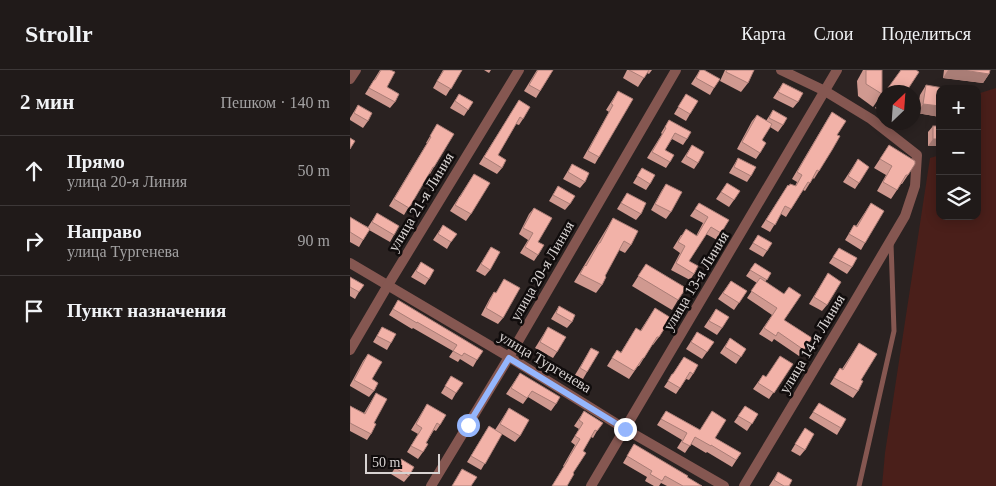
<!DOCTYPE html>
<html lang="ru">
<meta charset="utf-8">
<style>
:root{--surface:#201a19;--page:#2d2726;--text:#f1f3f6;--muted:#a2a1a2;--line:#3d3838}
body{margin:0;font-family:Georgia,serif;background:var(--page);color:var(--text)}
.controls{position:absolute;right:15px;top:15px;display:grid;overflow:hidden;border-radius:10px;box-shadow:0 2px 12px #0003}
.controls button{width:45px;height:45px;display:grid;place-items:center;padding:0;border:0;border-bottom:1px solid var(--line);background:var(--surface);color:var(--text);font:25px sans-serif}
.compass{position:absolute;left:526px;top:15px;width:45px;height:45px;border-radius:50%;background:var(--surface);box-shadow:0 2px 12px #0003;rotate:25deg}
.scale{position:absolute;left:15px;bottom:12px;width:75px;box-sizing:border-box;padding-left:5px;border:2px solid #d8d3d2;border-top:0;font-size:14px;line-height:18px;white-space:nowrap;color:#d8d3d2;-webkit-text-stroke:4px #100c0c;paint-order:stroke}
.stop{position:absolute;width:15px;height:15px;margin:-11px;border:4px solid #95b6fd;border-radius:50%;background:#fff}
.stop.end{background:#95b6fd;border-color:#fff;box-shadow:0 1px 5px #0008}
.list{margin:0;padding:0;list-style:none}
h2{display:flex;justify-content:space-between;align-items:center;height:65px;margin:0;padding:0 20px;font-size:21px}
h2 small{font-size:16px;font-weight:400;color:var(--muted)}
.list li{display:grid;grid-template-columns:32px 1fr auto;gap:15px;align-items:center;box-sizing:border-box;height:70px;padding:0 20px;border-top:1px solid var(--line)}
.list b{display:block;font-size:19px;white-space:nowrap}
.list p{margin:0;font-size:16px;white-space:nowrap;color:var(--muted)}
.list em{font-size:16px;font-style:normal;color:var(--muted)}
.icon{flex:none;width:28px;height:28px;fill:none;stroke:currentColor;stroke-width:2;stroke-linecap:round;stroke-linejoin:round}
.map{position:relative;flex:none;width:646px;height:416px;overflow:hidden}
header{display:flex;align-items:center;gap:30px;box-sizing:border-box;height:70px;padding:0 25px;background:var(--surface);border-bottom:1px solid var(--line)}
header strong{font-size:24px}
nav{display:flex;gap:28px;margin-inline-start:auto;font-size:18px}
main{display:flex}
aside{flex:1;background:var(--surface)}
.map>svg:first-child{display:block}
.green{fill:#4a1f1a}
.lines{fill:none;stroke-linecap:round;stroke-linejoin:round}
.lane{stroke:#855751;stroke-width:5}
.street{stroke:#855751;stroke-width:10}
.wall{fill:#d09990}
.shaded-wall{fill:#a97d76}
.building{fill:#f2b2a8;stroke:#a97d76}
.route{stroke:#95b6fd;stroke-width:6}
.labels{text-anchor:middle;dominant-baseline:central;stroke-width:5;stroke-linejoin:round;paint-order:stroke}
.street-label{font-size:15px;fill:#d8d3d2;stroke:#100c0c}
</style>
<header>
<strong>Strollr</strong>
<nav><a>Карта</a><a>Слои</a><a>Поделиться</a></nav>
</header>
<main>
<aside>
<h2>2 мин<small>Пешком · 140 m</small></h2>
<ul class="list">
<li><svg class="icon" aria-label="ahead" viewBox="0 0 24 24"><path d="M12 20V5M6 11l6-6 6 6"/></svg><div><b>Прямо</b><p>улица 20-я Линия</p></div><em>50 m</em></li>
<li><svg class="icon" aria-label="right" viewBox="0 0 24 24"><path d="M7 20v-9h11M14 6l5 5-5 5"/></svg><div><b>Направо</b><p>улица Тургенева</p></div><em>90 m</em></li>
<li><svg class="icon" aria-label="arrive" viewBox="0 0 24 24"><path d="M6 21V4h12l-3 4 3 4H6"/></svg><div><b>Пункт назначения</b></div></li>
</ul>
</aside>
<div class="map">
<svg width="646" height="416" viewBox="0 0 646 416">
<rect width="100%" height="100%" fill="#2a2221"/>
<path class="green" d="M646 18V416H532L535 383 580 88 590 85V146H627V24Z"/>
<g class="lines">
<path class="lane" d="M509 416 544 261 541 173"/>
<g class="street">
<path d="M0 9 6 0"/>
<path d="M0 193 159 287 275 359 374 416"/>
<path d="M0 280 38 215 169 0"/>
<path d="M81 416 159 287 326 0"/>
<path d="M241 416 487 0"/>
<path d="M394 416 502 236 555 146 565 116 567 85 521 49 475 21 431 0"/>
</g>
</g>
<g class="wall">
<path d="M30 0H40L37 17 45 32 40 38 15 24Z"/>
<path d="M93 0H112L96 26 83 18Z"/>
<path d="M134 0H141L139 3Z"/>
<path d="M187 0H203L186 28 174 21Z"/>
<path d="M277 0H302L299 4 297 3 288 17 273 8Z"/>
<path d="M350 0 364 18 360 25 341 14Z"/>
<path d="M375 0H404L398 13 391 22 370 11Z"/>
<path d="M513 0H532V24L523 37 508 26 507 11Z"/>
<path d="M594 0H640L639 4 633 13 593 8Z"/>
<path d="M433 13 448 32 443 38 423 28Z"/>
<path d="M576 15 590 19V47L567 43 570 25Z"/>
<path d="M268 21 249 87 245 94 233 88 259 42 256 40Z"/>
<path d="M109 24 123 32 114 46 100 38Z"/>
<path d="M336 24 340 44 336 51 324 44Z"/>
<path d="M534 25V44L525 38Z"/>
<path d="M169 30 173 49 169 55 166 54 148 85 152 98 147 104 129 94Z"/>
<path d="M8 35 18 51 13 58 0 50V48Z"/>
<path d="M423 40 433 55 428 62 420 57 412 70 410 83 406 89 387 79 402 51 407 45 416 51Z"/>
<path d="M482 42 487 65 469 101 464 109 463 108 455 121 453 120 436 147 431 144 420 162 411 157 438 115 445 116 447 112 442 109 477 50Z"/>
<path d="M319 50 337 69 333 75 322 69 315 80 320 92 316 98 297 88 312 64 311 63Z"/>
<path d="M87 54 84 97 80 104 79 103 54 145 39 136 77 73H76Z"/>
<path d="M583 56 590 76H578V62Z"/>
<path d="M342 75 348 93 344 99 331 92Z"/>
<path d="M539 75 558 105 552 114H551L541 129 527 121 536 105 524 98Z"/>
<path d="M388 88 401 106 397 112 379 103Z"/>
<path d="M508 89 509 113 505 119 493 112Z"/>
<path d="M222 94 235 112 230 118 213 109Z"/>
<path d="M292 98 300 114 296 120 283 113Z"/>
<path d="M124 104 121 144 116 151 100 141Z"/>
<path d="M377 113 384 130 379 137 366 129Z"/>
<path d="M316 114 321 142 316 149 301 140 312 120Z"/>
<path d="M208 116 220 134 215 140 199 131Z"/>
<path d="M277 123 291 144 286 150 267 139Z"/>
<path d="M349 133 371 163 367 170 356 164 339 191 344 204 340 210 321 200 330 183 323 178 331 165 346 166 353 153 340 146Z"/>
<path d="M521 133 515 173 511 180 495 170 504 155 506 156Z"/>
<path d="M184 138 188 185 184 191 170 183 178 170 169 164 179 144Z"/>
<path d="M27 143 44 165 40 172 19 160 9 177 0 172V148L18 157Z"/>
<path d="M263 148 281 175 275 183 269 180 255 206 252 215 246 223 224 212Z"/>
<path d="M93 155 101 172 97 179 83 170Z"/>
<path d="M408 165 417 181 413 187 399 179Z"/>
<path d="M141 177 140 200 135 206 126 201Z"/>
<path d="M489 178 502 197 497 204 479 193Z"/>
<path d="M71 192 79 209 75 215 61 207Z"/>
<path d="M405 193 421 203 415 212 434 250 462 268 449 286 424 269 422 272 409 264 422 245 397 228 407 213 396 206Z"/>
<path d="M296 194 328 230 322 240 282 216Z"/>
<path d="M478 203 477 235 472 241 459 234Z"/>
<path d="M0 207 9 222 5 229 0 226Z"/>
<path d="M154 209 153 248 148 254 131 245 140 228 144 222 146 223Z"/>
<path d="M381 211 397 221 384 240 368 229Z"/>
<path d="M48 230 127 290 123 297 110 289 108 292 99 287 103 281 63 258 62 259 39 245Z"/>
<path d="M209 236 222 252 217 258 201 249Z"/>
<path d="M305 238 309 267 303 275H302L294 288 289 296H288L279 309 257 296 267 280 271 282 286 258 290 261Z"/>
<path d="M366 239 372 258 367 265 354 257Z"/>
<path d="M32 257 41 273 37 280 23 272Z"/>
<path d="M198 257 207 282 203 288 185 278Z"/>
<path d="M347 262 364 272 352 289 336 279Z"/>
<path d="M380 268 396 279 386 294 370 283Z"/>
<path d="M509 273 511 310 508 321 503 328 480 314 490 298 492 299Z"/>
<path d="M241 278 237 302 233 309 225 305Z"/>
<path d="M18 284 24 321 19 327 0 316V315L13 291Z"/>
<path d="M334 287 343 304 339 310 336 309 326 324 314 317Z"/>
<path d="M443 294 419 329 403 319 413 305 416 307Z"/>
<path d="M170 303 206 334 201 341 178 327 173 334 156 324Z"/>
<path d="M101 306 106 323 102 330 91 323Z"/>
<path d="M26 323 24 353 21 364 17 370 0 361V336L14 343Z"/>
<path d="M469 333 491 358 487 365 459 348Z"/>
<path d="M77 334 90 355 86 361 84 360 76 373 73 382 68 389 57 382 68 364 61 360Z"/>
<path d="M395 336 408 344 397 361 384 352Z"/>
<path d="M159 338 170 366 165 372 152 364 131 400 117 392 139 356 145 360Z"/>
<path d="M234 341 247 361 243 368 241 367 233 381 217 416H202L214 396H213L225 375 221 372 229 359 224 356Z"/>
<path d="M316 341 365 368 391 383 382 397 357 382 356 383 341 374 335 383 327 378 332 370 307 355Z"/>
<path d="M455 358V380L450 386 441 381Z"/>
<path d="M284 374 337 407 352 416H317L311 413 309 416H304L295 411 297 407 273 393Z"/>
<path d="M51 389 59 406 54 412 41 404Z"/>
<path d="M428 402 439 416H419Z"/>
</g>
<g class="shaded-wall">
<path d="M598 0H613L639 4 633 13 593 8Z"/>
<path d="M573 34 590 36V47L567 43Z"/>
<path d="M583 69H590V76H578Z"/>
</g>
<g class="building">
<path d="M31 0H40L45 2 37 17 49 24 45 32 19 18 24 10H25Z"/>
<path d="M94 0H112L101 19 87 11Z"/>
<path d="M188 0H203L190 21 179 15Z"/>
<path d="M279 0H299L294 8Z"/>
<path d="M350 0H354L370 9 364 18 346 8Z"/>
<path d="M377 0H404L398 13 376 2Z"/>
<path d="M516 0H532V24L516 14Z"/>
<path d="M551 0H566L569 2 556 22H535Z"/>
<path d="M613 0H640L639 4Z"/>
<path d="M433 13 453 23 448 32 428 22Z"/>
<path d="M576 15 599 19H590V36L573 34Z"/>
<path d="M268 21 283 29 249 87 238 81 263 35 261 34Z"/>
<path d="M109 24 123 32 118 40 105 31Z"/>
<path d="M336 24 348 31 340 44 328 37Z"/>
<path d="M169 30 180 37 173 49 170 47 148 85 156 90 152 98 134 87Z"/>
<path d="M8 35 22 43 18 51 4 43Z"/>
<path d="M423 40 437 48 433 55 419 48Z"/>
<path d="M482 42 496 51 487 65 490 66 482 80 469 101 467 100 460 113 458 112 441 139 435 136 425 155 416 150 438 115 439 116 440 114 446 116 452 105 447 102Z"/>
<path d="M407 45 422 54 412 70 416 73 410 83 392 72Z"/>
<path d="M319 50 341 62 337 69 325 63 315 80 324 85 320 92 302 82 316 58 315 57Z"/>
<path d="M87 54 104 64 84 97H83L59 138 44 129 81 67 80 66Z"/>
<rect x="583" y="56" width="7" height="13"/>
<path d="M0 68 5 71 0 79Z"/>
<path d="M342 75 354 82 348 93 336 86Z"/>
<path d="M539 75 565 91V94L558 105H556L547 120 533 112 542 96 530 89Z"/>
<path d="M388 88 406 97 401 106 384 97Z"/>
<path d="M508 89 519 97 509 113 498 106Z"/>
<path d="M222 94 239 103 235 112 218 102Z"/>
<path d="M292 98 305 105 300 114 287 106Z"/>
<path d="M124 104 140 113 121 144 105 135 110 126V127Z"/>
<path d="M377 113 390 121 384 130 371 122Z"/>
<path d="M316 114 332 122 321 142 305 134Z"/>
<path d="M208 116 225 126 220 134 203 125Z"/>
<path d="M277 123 296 133 291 144 271 133Z"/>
<path d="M349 133 379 150 371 163 361 157 339 191 348 196 344 204 326 193 335 176 328 172 336 159 347 166 358 147 345 139Z"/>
<path d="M521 133 534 141 515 173 499 164 504 155 507 157Z"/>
<path d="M184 138 202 148 188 172 194 175 188 185 175 177 183 163 173 158Z"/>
<path d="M27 143 49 156 44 165 22 152Z"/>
<path d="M0 147 20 159 13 170 0 162Z"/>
<path d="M263 148 288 161 281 175 274 171 255 206 256 207 252 215 230 204 235 195 236 196 249 173H250Z"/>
<path d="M93 155 107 164 101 172 88 164Z"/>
<path d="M408 165 422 173 417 181 403 173Z"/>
<path d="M141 177 150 182 140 200 131 194Z"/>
<path d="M489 178 507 188 502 197 483 187Z"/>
<path d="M71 192 84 200 79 209 66 201Z"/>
<path d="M405 193 421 203 417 210 400 200Z"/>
<path d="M296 194 336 218 328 230 288 206Z"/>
<path d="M478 203 491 212 477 235 464 227Z"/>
<path d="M0 207 14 215 9 222 0 217Z"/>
<path d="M410 208 434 224 439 217 451 225 434 250 462 268 454 280 428 262 426 266 414 258 427 238 401 221Z"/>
<path d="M154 209 170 218 153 248 136 238 144 222 146 223Z"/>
<path d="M381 211 397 221 389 233 373 223Z"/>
<path d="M48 230 133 281 127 290 114 283 112 286 103 281 107 275 67 252V253L43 239Z"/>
<path d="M209 236 225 245 222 252 206 243Z"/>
<path d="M305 238 321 248 309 267H307L294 288H293L284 301 262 288 267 280 271 283 286 258 291 261Z"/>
<path d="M366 239 379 247 372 258 359 251Z"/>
<path d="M32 257 46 264 41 273 27 266Z"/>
<path d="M198 257 216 267 207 282 190 272Z"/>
<path d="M347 262 364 272 357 282 341 272Z"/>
<path d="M380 268 396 279 391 287 375 277Z"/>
<path d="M509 273 527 284 511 310 513 311 508 321 484 308 490 298 493 300Z"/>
<path d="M241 278 249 282 237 302 230 298Z"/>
<path d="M18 284 32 292 22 309 28 313 24 321 4 310Z"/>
<path d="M430 286 443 294 424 323 408 313 413 305 416 307Z"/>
<path d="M334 287 348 295 343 304 340 302 330 318 318 311 322 304H323Z"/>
<path d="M170 303 210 327 206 334 182 321 177 328 161 318Z"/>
<path d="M101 306 113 313 106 323 95 316Z"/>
<path d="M26 323 37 329 24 353 26 354 21 364 0 353V336L15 344Z"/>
<path d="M469 333 496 349 491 358 463 342Z"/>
<path d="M77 334 96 345 90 355 87 353 76 373 78 374 73 382 61 376 72 358 66 354Z"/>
<path d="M395 336 408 344 402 354 388 346Z"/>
<path d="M159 338 179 350 170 366 150 354Z"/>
<path d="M234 341 253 353 247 361 245 360 233 381 236 383 223 403 224 404 217 416H202L218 390V389L230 369 225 366 233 353 229 350Z"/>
<path d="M316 341 350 360 362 341 376 350 365 368 391 383 386 390 361 375V376L345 367 340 376 332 372 337 363 311 349Z"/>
<path d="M139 356 152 364 135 394 121 386Z"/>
<path d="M455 358 464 364 455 380 445 374Z"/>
<path d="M284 374 338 406 337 407 352 416H333L315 406 312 411 300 404 302 401 277 386Z"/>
<path d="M51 389 64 397 59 406 45 398Z"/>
<path d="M112 399 127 407 121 416H102Z"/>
<path d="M428 402 442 410 439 416H434L424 410Z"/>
</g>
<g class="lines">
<path class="route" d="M118 355 159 288 275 359"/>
</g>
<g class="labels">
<g class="street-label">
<text transform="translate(71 132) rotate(-59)">улица 21-я Линия</text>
<text transform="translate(192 201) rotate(-60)">улица 20-я Линия</text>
<text transform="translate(346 211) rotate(-59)">улица 13-я Линия</text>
<text transform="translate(462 274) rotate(-59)">улица 14-я Линия</text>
<text transform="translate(195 292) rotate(31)">улица Тургенева</text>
</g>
</g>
</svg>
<div class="controls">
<button>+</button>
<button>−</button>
<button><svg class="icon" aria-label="layers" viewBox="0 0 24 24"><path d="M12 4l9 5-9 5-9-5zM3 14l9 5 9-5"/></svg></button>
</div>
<svg class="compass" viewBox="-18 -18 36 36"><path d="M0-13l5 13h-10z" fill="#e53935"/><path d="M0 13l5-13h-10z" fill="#a2a1a2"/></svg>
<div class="scale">50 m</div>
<div class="stop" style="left:118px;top:355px"></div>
<div class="stop end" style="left:275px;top:359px"></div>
</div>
</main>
